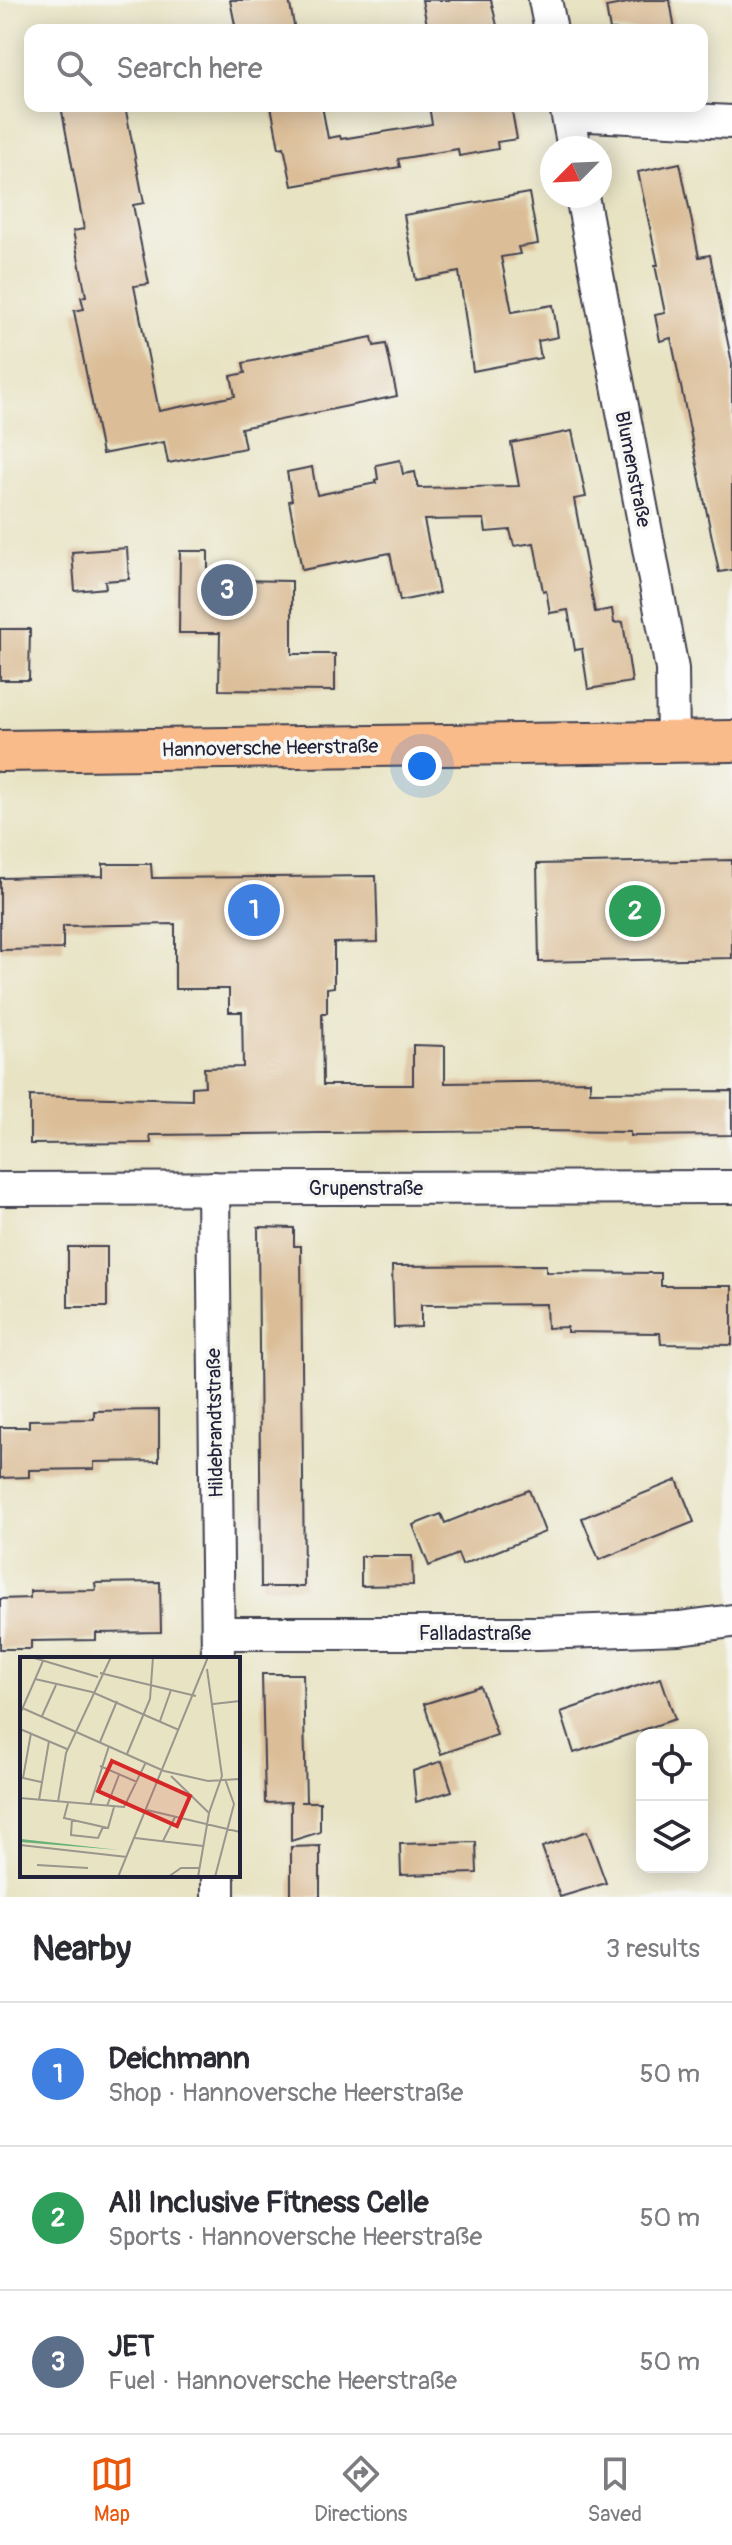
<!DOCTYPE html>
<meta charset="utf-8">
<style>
:root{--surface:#fff;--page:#f2f2f3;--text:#2b2b33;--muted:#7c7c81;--line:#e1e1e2;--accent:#ea580c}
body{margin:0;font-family:Pangolin,sans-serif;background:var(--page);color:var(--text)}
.controls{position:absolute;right:24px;bottom:24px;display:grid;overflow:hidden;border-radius:16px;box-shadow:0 4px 20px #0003}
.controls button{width:72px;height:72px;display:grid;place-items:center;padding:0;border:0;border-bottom:2px solid var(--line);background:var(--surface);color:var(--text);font:40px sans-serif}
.compass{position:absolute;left:540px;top:136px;width:72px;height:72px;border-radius:50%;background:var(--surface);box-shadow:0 4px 20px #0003;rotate:246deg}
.you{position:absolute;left:422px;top:766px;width:28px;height:28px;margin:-20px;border:6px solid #fff;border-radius:50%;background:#1a73e8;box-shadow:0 0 0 12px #1a73e833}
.badge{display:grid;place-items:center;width:52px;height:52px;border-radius:50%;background:var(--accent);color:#fff;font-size:26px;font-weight:700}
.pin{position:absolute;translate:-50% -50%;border:4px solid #fff;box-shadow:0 2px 8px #0006}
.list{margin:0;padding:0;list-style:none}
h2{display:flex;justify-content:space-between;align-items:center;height:104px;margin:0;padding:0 32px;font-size:34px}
h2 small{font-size:26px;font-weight:400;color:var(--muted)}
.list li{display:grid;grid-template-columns:52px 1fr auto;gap:24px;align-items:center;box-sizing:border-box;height:144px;padding:0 32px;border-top:2px solid var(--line)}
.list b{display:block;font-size:30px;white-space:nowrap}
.list p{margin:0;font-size:26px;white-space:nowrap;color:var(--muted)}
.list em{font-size:26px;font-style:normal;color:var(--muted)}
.icon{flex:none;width:44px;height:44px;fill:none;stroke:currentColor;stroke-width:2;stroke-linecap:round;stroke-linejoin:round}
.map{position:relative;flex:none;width:732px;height:1897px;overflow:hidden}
.search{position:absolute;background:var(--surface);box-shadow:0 4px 20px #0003;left:24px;right:24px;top:24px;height:88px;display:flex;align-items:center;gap:20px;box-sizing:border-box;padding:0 28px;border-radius:16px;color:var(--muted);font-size:30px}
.sheet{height:536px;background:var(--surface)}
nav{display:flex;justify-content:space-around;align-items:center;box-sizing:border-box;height:112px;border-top:2px solid var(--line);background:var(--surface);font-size:22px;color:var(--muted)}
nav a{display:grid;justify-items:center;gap:4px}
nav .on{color:var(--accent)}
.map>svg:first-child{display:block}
.building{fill:#dbbe98}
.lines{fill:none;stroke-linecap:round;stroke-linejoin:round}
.minor-casing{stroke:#403f4f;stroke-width:36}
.major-casing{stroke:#403f4f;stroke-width:44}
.minor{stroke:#fff;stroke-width:32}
.major{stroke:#fabb8b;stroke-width:40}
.labels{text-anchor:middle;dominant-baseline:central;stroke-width:7;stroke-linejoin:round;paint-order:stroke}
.street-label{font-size:20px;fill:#22223b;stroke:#f6f6f2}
.inset-road{fill:none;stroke:#99968d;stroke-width:2}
.view{fill:#d62828;fill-opacity:0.15;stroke:#d62828;stroke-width:4}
.inset-edge{fill:none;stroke:#22223b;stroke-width:4}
</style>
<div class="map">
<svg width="732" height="1897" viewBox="0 0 732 1897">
<rect width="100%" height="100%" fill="#f6f6f2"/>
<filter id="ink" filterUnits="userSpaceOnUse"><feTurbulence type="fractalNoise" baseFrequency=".0125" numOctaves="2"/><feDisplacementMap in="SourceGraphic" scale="16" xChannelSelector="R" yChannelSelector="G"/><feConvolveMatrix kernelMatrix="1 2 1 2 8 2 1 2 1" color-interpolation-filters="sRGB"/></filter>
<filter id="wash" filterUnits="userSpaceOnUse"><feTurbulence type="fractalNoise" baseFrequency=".006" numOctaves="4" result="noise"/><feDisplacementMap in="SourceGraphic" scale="32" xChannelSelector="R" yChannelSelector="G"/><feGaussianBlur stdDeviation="1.8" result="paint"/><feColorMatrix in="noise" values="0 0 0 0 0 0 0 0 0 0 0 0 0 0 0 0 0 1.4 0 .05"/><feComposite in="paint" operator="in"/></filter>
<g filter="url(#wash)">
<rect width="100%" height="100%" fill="#e8e3c3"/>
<g id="blocks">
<g class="building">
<path d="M230 0H289L295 30H236Z"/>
<path d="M422 0H491L498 30H428Z"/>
<path d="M643 0H670L675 30H610L606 7Z"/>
<path d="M61 106H125L144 203 133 205 149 284 134 286 159 411 235 396 231 376 245 373 243 363 372 337 374 346 386 344 397 396 241 428 245 448 168 463 164 442 102 454 74 311 84 309 81 297 86 296 73 231 84 229Z"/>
<path d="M271 106H322L328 138 340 136 341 139 432 124 429 106H511L517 139 497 142 498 149 459 156 458 149 398 159 400 167 292 186 284 147 279 148Z"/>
<path d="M680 163 699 257 710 255 732 363V570L719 572 671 338 660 341 655 315 665 313 655 265H658L638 172Z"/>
<path d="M529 193 538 244 518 247 520 254 501 257 512 312 553 305 558 337 538 341 541 358 473 371 459 272 416 280 404 215Z"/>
<path d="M572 431 586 497 574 499 595 612 612 609 614 623 623 622 632 682 588 689 582 649 575 650 568 610 550 613 546 590 543 591 534 543 514 546 510 530 486 532 484 519 424 520 439 593 400 601 390 553 302 570 289 501 292 500 287 472 312 467 317 495 376 483 375 480 378 479 376 465 400 460 403 474 415 472 418 488 519 486 511 443Z"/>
<path d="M127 548 129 579 105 581 106 588 75 591 72 552Z"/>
<path d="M180 551H208V571H218V580L292 581V654H335V691L219 690 220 633H179Z"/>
<path d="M0 629H30L29 680H0Z"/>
<path d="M732 860V958L539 962 537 864Z"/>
<path d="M103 864H151L152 878 376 876 378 942 334 943V987L327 988V1013H322L323 1085H413V1045L445 1046V1083L590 1081V1092L732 1091V1135L630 1136V1132L532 1131 324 1133 150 1135 151 1143 30 1144V1096L192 1100V1087L205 1086 204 1068 243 1067 242 1012H229V989H175V924L63 926V949L0 950V878L103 876Z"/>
<path d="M258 1227 294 1228V1246H301L304 1587H261Z"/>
<rect x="68" y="1247" width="39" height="60"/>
<path d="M546 1265V1272L661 1273V1286H732V1345L661 1344 660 1333 567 1332V1327L547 1328 546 1304 421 1305V1327L394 1328 392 1266Z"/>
<path d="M159 1410V1461L94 1462V1469L29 1470V1477L0 1478V1427H29V1420L94 1419V1411Z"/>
<path d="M677 1480 694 1522 599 1560 582 1518Z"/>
<path d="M529 1490 545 1532 462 1565 458 1554 429 1566 413 1525 441 1514 445 1523Z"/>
<path d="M361 1556H412L413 1585 361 1586Z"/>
<path d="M160 1582 161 1632 96 1633V1640L31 1641V1649H0V1599L30 1598V1591L96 1590 95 1583Z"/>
<path d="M262 1674H303L306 1802H300H320V1832L291 1841V1802L265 1803Z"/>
<path d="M661 1678 675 1719 574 1753 561 1712Z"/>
<path d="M480 1686 497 1735 441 1754 424 1704Z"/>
<path d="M442 1761 452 1791 416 1802 413 1771Z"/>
<path d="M587 1831 606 1883 560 1897 542 1847Z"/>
<path d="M476 1842 477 1873 401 1875 400 1844Z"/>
<path d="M320 1846V1897H291V1847Z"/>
</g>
</g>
</g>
<g filter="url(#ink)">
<use href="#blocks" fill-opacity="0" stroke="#403f4f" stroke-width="2"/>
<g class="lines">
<defs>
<g id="minor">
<path d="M545 0 551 30"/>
<path d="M566 106 574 148"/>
<path d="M568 114 732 122"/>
<path d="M582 196 672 669 673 743"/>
<path d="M213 1188 218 1659"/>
<path d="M0 1189 732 1187"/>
<path d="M218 1633H538L679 1628 732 1621"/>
<path d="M218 1875V1897"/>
</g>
<path id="major" d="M0 751 732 741"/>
</defs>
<use href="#minor" class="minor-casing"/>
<use href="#major" class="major-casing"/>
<use href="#minor" class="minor"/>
<use href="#major" class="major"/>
</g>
</g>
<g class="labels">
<g class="street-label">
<text transform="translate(633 469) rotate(79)">Blumenstraße</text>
<text transform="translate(270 748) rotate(-1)">Hannoversche Heerstraße</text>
<text x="366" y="1188">Grupenstraße</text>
<text transform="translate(215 1423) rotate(-91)">Hildebrandtstraße</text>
<text x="475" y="1633">Falladastraße</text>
</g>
</g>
<g transform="translate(20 1657)">
<rect width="220" height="220" fill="#e8e3c3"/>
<path d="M0 170 1 182 99 193 0 185Z" fill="#68b178"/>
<path class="inset-road" d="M11 0 78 20M80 16 176 39M15 22 72 35 159 73M193 47 220 44M0 50 144 114M0 57 23 4M22 59 36 28M140 64 151 33M0 72 47 92M11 76 3 121 21 125M80 85 97 44M107 97 130 42 133 0M80 109 117 125M144 114 188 124 220 122M151 119 189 156M0 141 104 150 126 105M19 143 29 84M38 145 46 96 91 0M48 146 44 161 88 171 94 150M70 148 89 89M87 149 99 118M127 153 220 175M52 162 51 178 78 181 83 170M115 181 183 189M143 184 155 160M0 188 107 200M17 208 68 211M98 220 188 0M148 220 161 211H179M178 220 189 156 202 119 187 12M195 220 214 147 205 122"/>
<path class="view" d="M92 104 170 139 157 169 78 134Z"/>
<rect width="220" height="220" class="inset-edge"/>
</g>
</svg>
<div class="controls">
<button><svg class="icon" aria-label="locate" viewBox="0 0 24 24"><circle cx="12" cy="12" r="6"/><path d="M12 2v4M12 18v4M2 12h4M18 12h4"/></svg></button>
<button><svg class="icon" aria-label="layers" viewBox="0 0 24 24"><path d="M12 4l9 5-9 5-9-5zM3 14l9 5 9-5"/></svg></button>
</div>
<svg class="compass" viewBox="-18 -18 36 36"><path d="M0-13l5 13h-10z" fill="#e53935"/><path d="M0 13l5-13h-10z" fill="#7c7c81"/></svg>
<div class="you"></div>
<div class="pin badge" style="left:254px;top:910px;background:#3f7fe0">1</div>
<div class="pin badge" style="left:635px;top:911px;background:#2e9e5b">2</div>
<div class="pin badge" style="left:227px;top:590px;background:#5c6f8a">3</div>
<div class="search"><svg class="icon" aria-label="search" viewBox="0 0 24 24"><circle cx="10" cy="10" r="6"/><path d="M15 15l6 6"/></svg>Search here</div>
</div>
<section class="sheet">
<h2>Nearby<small>3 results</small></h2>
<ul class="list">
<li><span class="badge" style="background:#3f7fe0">1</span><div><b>Deichmann</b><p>Shop · Hannoversche Heerstraße</p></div><em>50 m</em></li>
<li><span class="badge" style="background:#2e9e5b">2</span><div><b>All Inclusive Fitness Celle</b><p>Sports · Hannoversche Heerstraße</p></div><em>50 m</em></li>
<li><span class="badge" style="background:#5c6f8a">3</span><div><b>JET</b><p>Fuel · Hannoversche Heerstraße</p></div><em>50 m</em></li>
</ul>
</section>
<nav>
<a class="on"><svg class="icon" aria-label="map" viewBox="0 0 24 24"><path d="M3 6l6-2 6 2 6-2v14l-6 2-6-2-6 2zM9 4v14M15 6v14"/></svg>Map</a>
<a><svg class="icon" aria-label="directions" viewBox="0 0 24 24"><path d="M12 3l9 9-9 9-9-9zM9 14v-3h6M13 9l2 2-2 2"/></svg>Directions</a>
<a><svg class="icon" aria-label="saved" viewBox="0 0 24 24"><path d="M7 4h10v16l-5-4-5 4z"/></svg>Saved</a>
</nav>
